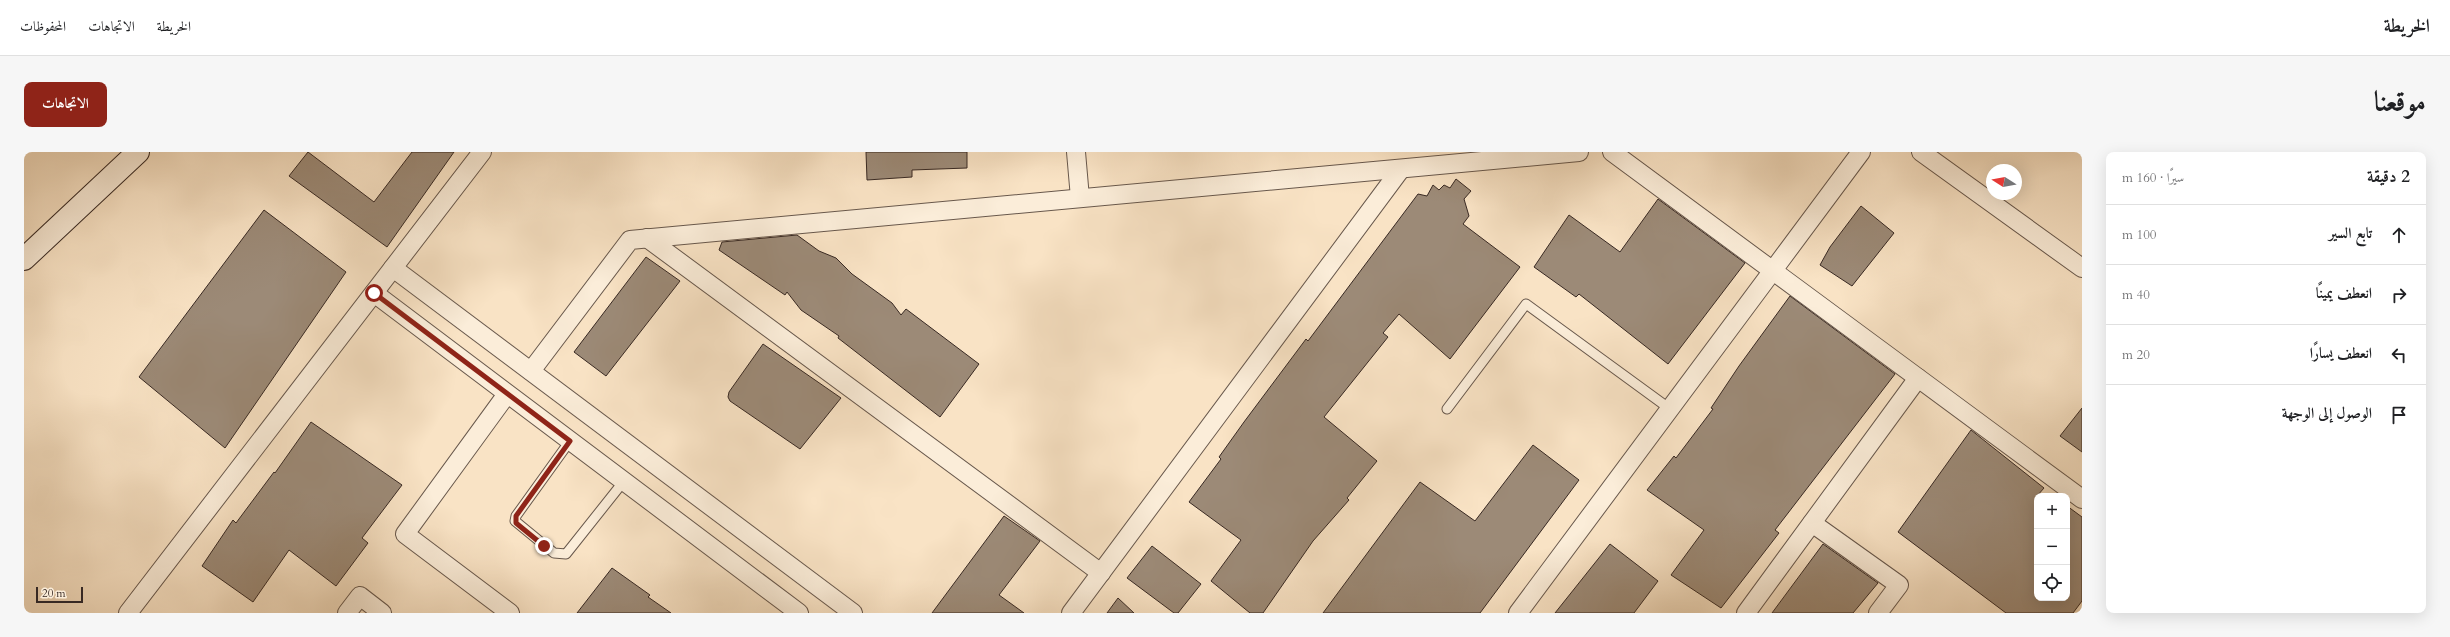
<!DOCTYPE html>
<html lang="ar">
<meta charset="utf-8">
<style>
:root{--surface:#fff;--page:#f6f6f6;--text:#202124;--muted:#757577;--line:#e0e0e0;--accent:#8f2418}
body{margin:0;font-family:Cardo,Amiri,serif;background:var(--page);color:var(--text);direction:rtl}
.controls{position:absolute;right:12px;bottom:12px;display:grid;overflow:hidden;border-radius:8px;box-shadow:0 4px 16px #0002}
.controls button{width:36px;height:36px;display:grid;place-items:center;padding:0;border:0;border-bottom:1px solid var(--line);background:var(--surface);color:var(--text);font:20px sans-serif}
.compass{position:absolute;left:1962px;top:12px;width:36px;height:36px;border-radius:50%;background:var(--surface);box-shadow:0 4px 16px #0002;rotate:281deg}
.scale{position:absolute;left:12px;bottom:10px;width:47px;box-sizing:border-box;padding-left:4px;border:2px solid #382923;border-top:0;font-size:11px;line-height:14px;white-space:nowrap;color:#382923;-webkit-text-stroke:3px #fbedd9;paint-order:stroke}
.stop{position:absolute;width:12px;height:12px;margin:-9px;border:3px solid #8f2418;border-radius:50%;background:#fff}
.stop.end{background:#8f2418;border-color:#fff;box-shadow:0 1px 4px #0008}
.list{margin:0;padding:0;list-style:none}
h2{display:flex;justify-content:space-between;align-items:center;height:52px;margin:0;padding:0 16px;font-size:17px}
h2 small{font-size:13px;font-weight:400;color:var(--muted)}
.list li{display:grid;grid-template-columns:26px 1fr auto;gap:12px;align-items:center;box-sizing:border-box;height:60px;padding:0 16px;border-top:1px solid var(--line)}
.list b{display:block;font-size:15px;white-space:nowrap}
.list em{font-size:13px;font-style:normal;color:var(--muted)}
.icon{flex:none;width:22px;height:22px;fill:none;stroke:currentColor;stroke-width:2;stroke-linecap:round;stroke-linejoin:round}
.map{position:relative;flex:none;width:2058px;height:461px;overflow:hidden;direction:ltr;border-radius:8px}
header{display:flex;align-items:center;gap:24px;box-sizing:border-box;height:56px;padding:0 20px;background:var(--surface);border-bottom:1px solid var(--line)}
header strong{font-size:19px}
nav{display:flex;gap:22px;margin-inline-start:auto;font-size:14px}
.intro{display:flex;align-items:center;justify-content:space-between;box-sizing:border-box;height:96px;padding:0 24px}
h1{margin:0;font-size:28px}
.button{padding:10px 18px;border-radius:8px;background:var(--accent);color:#fff;font-size:14px;font-weight:700}
main{display:flex;gap:24px;padding:0 24px}
aside{flex:1;background:var(--surface);border-radius:8px;box-shadow:0 4px 16px #0002}
.map>svg:first-child{display:block}
.building{fill:#9c8a77;stroke:#382923}
.lines{fill:none;stroke-linecap:round;stroke-linejoin:round}
.lane-casing{stroke:#68584c;stroke-width:11}
.street-casing{stroke:#68584c;stroke-width:20}
.secondary-casing{stroke:#382923;stroke-width:24}
.lane{stroke:#fbedd9;stroke-width:9}
.street{stroke:#fbedd9;stroke-width:18}
.secondary{stroke:#fbedd9;stroke-width:22}
.route{stroke:#8f2418;stroke-width:5}
</style>
<header>
<strong>الخريطة</strong>
<nav><a>الخريطة</a><a>الاتجاهات</a><a>المحفوظات</a></nav>
</header>
<div class="intro"><h1>موقعنا</h1><a class="button">الاتجاهات</a></div>
<main>
<aside>
<h2>2 دقيقة<small>سيرًا · 160 m</small></h2>
<ul class="list">
<li><svg class="icon" aria-label="ahead" viewBox="0 0 24 24"><path d="M12 20V5M6 11l6-6 6 6"/></svg><div><b>تابع السير</b></div><em>100 m</em></li>
<li><svg class="icon" aria-label="right" viewBox="0 0 24 24"><path d="M7 20v-9h11M14 6l5 5-5 5"/></svg><div><b>انعطف يمينًا</b></div><em>40 m</em></li>
<li><svg class="icon" aria-label="left" viewBox="0 0 24 24"><path d="M17 20v-9H6M10 6l-5 5 5 5"/></svg><div><b>انعطف يسارًا</b></div><em>20 m</em></li>
<li><svg class="icon" aria-label="arrive" viewBox="0 0 24 24"><path d="M6 21V4h12l-3 4 3 4H6"/></svg><div><b>الوصول إلى الوجهة</b></div></li>
</ul>
</aside>
<div class="map">
<svg width="2058" height="461" viewBox="0 0 2058 461">
<rect width="100%" height="100%" fill="#f9e3c5"/>
<filter id="stains"><feTurbulence type="fractalNoise" baseFrequency=".005" numOctaves="4"/><feColorMatrix values="0 0 0 0 .2 0 0 0 0 .09 0 0 0 0 .02 0 0 0 .5 -.17"/></filter>
<radialGradient id="worn" r=".72"><stop offset=".6" stop-color="#630" stop-opacity="0"/><stop offset="1" stop-color="#630" stop-opacity=".3"/></radialGradient>
<g class="building">
<path d="M284 0 350 50 388 0H430L363 95 265 24Z"/>
<path d="M842 0H943V16L888 18V25L843 28Z"/>
<path d="M1432 27 1447 39 1440 47 1445 64 1439 72 1496 115 1426 207 1375 162 1359 181 1364 185 1300 265 1353 309 1323 346 1325 348 1289 389 1239 461H1226L1187 429 1217 388 1165 350 1197 307 1195 305 1220 270 1282 187 1284 189 1394 42 1403 44 1409 33 1415 38 1420 33 1426 36Z"/>
<path d="M1634 47 1721 111 1644 212 1555 142 1552 145 1510 115 1545 63 1596 100Z"/>
<path d="M1837 54 1870 81 1828 134 1796 113 1806 95Z"/>
<path d="M240 58 322 120 201 296 115 225Z"/>
<path d="M773 83 795 99 812 106 828 122 868 151 877 163 882 157 955 212 916 265 814 186 815 184 777 158 763 140 761 143 695 98 698 90Z"/>
<path d="M622 105 656 129 582 224 550 200Z"/>
<path d="M1766 144 1871 222 1751 378 1755 381 1697 456 1647 423 1680 378 1623 338 1650 304 1652 306 1689 257 1687 256 1715 214Z"/>
<path d="M739 192 817 246 776 297 706 249 704 245 705 240Z"/>
<path d="M2058 256V300L2036 284Z"/>
<path d="M287 270 378 333 338 386 344 391 312 434 265 398 229 450 178 414 209 368 212 371 250 320 251 321Z"/>
<path d="M1947 278 2020 336 2013 344V446H2043V354L2058 365V449L2049 461H1982L1874 380Z"/>
<path d="M1509 293 1555 328 1456 461H1299L1396 330 1451 369Z"/>
<path d="M980 364 1016 389 975 443 1000 461H908Z"/>
<path d="M1586 392 1634 429 1610 461H1531Z"/>
<path d="M1799 392 1854 431 1829 461H1748Z"/>
<path d="M1128 394 1177 432 1154 461H1150L1103 426Z"/>
<path d="M588 416 626 443 624 445 647 461H553Z"/>
<path d="M1094 446 1110 461H1083Z"/>
</g>
<g class="lines">
<defs>
<g id="lane">
<path d="M1423 257 1502 152 1646 257"/>
<path d="M546 289 492 364 491 369 530 401 542 402 600 329"/>
</g>
<g id="street">
<path d="M1052 0 1056 46"/>
<path d="M1588 0 2058 347"/>
<path d="M1897 0 2058 116"/>
<path d="M623 86 1077 421"/>
<path d="M369 116 829 461"/>
<path d="M350 141 775 461"/>
<path d="M507 219 606 88 1555 0"/>
<path d="M483 242 381 382 486 461"/>
<path d="M1788 371 1875 433 1854 461"/>
<path d="M104 461 458 0"/>
<path d="M323 461 336 444 358 461"/>
<path d="M1047 461 1377 17"/>
<path d="M1494 461 1837 0"/>
<path d="M1722 461 1894 226"/>
</g>
<path id="secondary" d="M0 107 114 0"/>
</defs>
<use href="#lane" class="lane-casing"/>
<use href="#street" class="street-casing"/>
<use href="#secondary" class="secondary-casing"/>
<use href="#lane" class="lane"/>
<use href="#street" class="street"/>
<use href="#secondary" class="secondary"/>
</g>
<g class="lines">
<path class="route" d="M350 141 546 289 492 364V371L520 394"/>
</g>
<rect width="100%" height="100%" filter="url(#stains)"/>
<rect width="100%" height="100%" fill="url(#worn)"/>
</svg>
<div class="controls">
<button>+</button>
<button>−</button>
<button><svg class="icon" aria-label="locate" viewBox="0 0 24 24"><circle cx="12" cy="12" r="6"/><path d="M12 2v4M12 18v4M2 12h4M18 12h4"/></svg></button>
</div>
<svg class="compass" viewBox="-18 -18 36 36"><path d="M0-13l5 13h-10z" fill="#e53935"/><path d="M0 13l5-13h-10z" fill="#757577"/></svg>
<div class="scale">20 m</div>
<div class="stop" style="left:350px;top:141px"></div>
<div class="stop end" style="left:520px;top:394px"></div>
</div>
</main>
